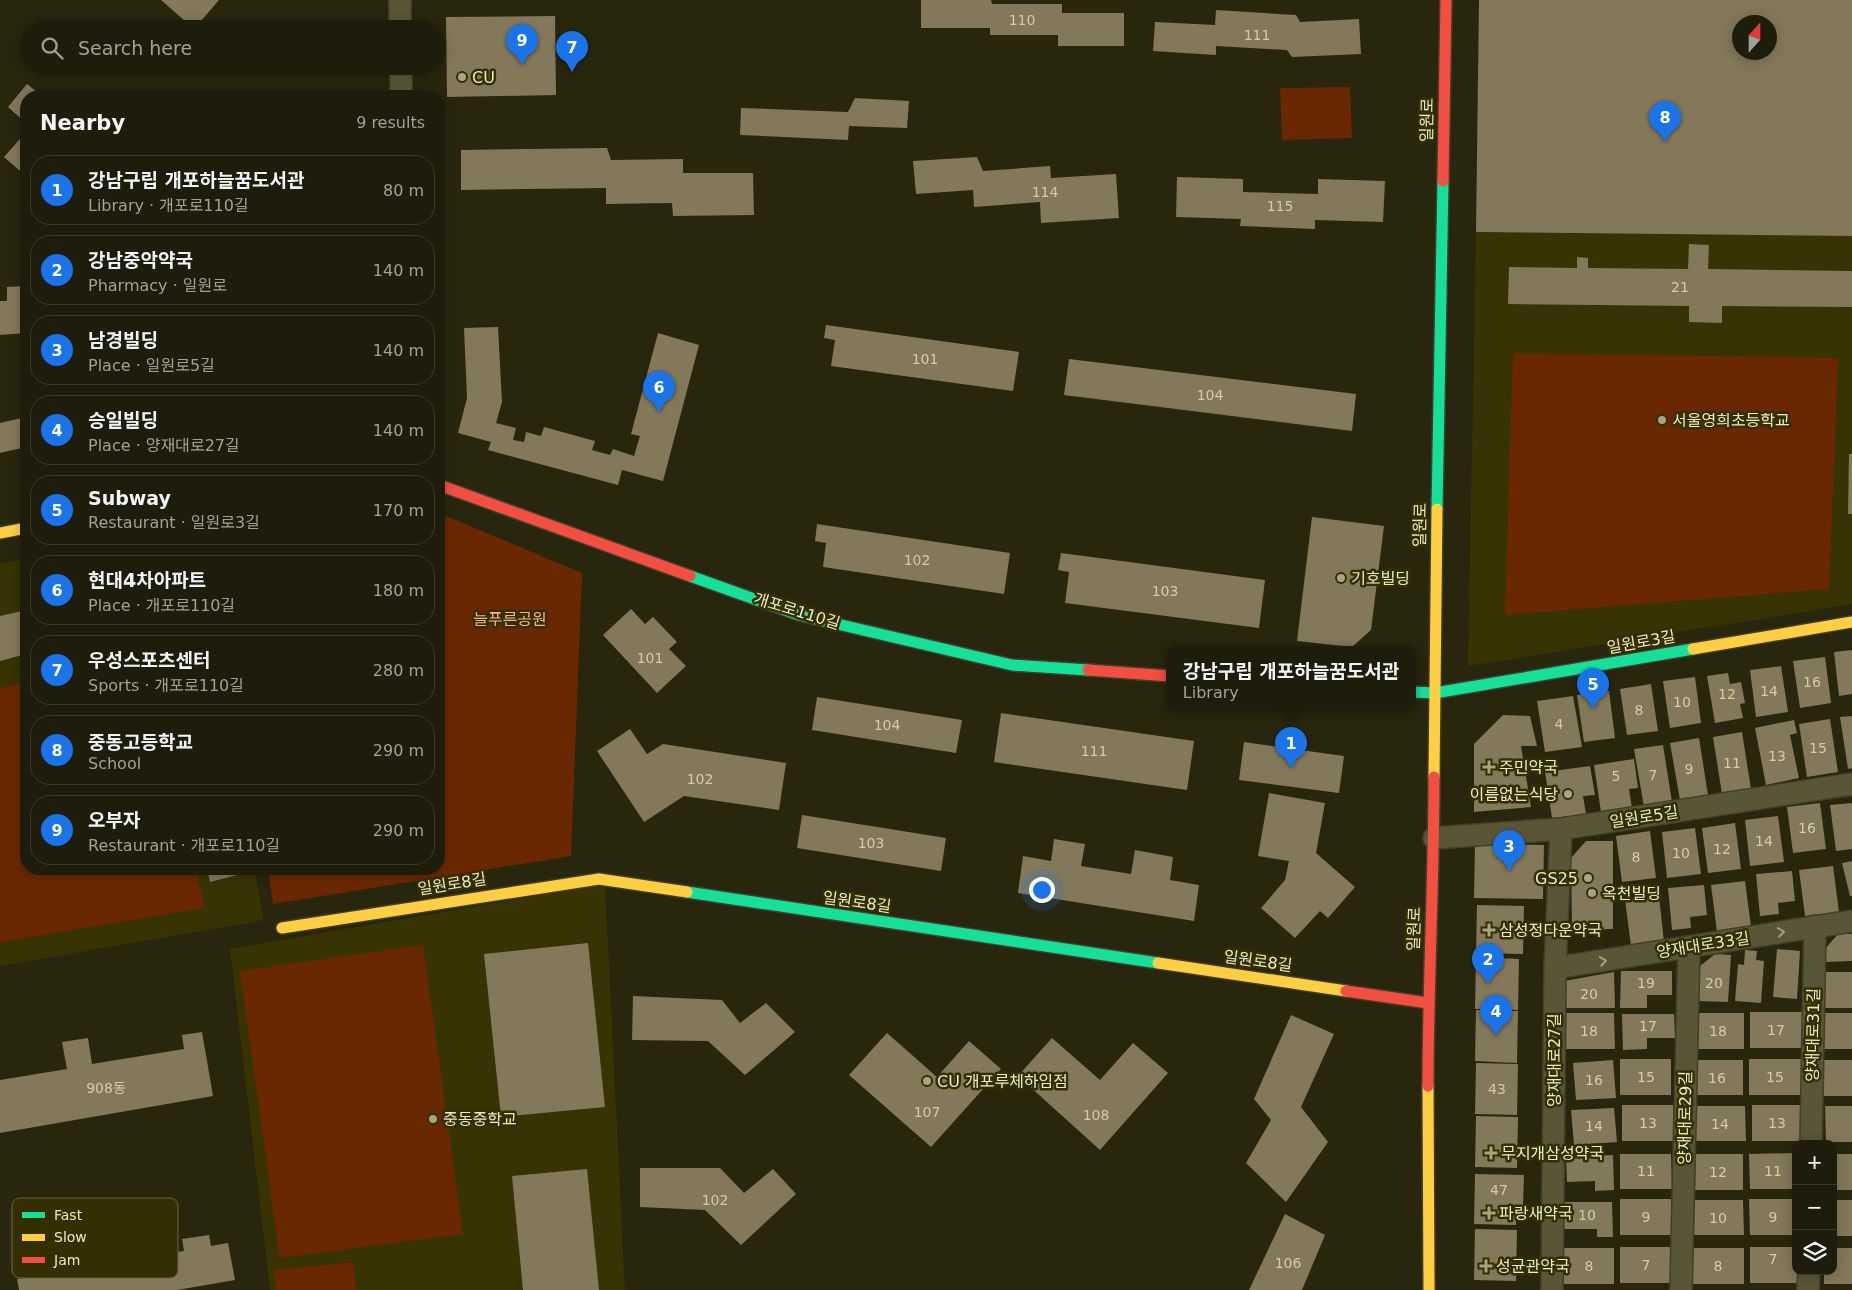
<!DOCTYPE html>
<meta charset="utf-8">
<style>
:root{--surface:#1e1c0a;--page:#262513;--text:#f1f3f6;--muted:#a1a19c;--line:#3c3a2b;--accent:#1a73e8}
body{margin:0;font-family:"DejaVu Sans","Noto Sans KR",sans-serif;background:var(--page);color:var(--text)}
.controls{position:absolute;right:15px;bottom:15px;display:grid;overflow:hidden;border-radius:10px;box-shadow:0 2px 12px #0003}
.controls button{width:45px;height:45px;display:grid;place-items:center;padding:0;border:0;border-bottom:1px solid var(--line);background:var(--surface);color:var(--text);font:25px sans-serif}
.compass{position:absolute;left:1732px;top:15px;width:45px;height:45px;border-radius:50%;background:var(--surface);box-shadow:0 2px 12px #0003;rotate:21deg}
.you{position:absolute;left:1041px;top:889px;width:18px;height:18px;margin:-12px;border:4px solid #fff;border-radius:50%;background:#1a73e8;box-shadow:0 0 0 8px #1a73e833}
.badge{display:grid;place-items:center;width:32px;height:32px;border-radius:50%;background:var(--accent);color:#fff;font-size:16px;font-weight:700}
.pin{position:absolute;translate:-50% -41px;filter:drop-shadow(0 1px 2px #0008)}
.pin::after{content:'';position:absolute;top:26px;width:18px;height:15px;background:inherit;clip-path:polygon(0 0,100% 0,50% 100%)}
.popup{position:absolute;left:1166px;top:646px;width:250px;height:65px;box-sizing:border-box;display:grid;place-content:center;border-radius:10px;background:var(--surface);filter:drop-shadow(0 1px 4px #0005);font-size:16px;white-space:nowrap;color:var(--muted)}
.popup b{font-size:19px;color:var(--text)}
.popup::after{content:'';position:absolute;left:50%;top:100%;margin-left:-10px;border:10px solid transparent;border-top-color:var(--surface)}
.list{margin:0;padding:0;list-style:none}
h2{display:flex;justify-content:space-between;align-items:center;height:65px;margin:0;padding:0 20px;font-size:21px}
h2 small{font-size:16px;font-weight:400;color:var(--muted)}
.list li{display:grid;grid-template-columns:32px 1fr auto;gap:15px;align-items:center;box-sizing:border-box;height:70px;margin:0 10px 10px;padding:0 10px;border:1px solid var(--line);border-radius:20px}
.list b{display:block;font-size:19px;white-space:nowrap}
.list p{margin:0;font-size:16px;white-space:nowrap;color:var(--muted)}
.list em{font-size:16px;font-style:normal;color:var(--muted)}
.icon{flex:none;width:28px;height:28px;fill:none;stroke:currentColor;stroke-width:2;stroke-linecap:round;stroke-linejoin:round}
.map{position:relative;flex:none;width:1852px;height:1290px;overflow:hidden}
.search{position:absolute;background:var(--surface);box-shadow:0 2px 12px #0003;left:20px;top:20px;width:425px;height:55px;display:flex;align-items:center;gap:12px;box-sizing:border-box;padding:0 18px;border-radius:28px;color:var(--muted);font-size:19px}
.panel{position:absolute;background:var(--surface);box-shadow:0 2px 12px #0003;left:20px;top:90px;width:425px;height:785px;border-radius:20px}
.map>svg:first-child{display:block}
.built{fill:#383303}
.green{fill:#6a2802}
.building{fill:#837859;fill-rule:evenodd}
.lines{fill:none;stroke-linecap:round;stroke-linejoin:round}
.street-casing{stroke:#413f2c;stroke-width:24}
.fast-casing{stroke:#413f2c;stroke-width:14}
.slow-casing{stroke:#413f2c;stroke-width:14}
.jam-casing{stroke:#413f2c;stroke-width:14}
.street{stroke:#595637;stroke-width:21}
.fast{stroke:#16e098;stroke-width:11}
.slow{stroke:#ffcf43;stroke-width:11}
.jam{stroke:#f24e42;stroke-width:11}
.oneway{stroke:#a3a07d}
.poi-dot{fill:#a8a583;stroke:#332f02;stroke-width:2}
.labels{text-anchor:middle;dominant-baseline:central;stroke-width:5;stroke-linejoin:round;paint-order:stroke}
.number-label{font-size:14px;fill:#d2cda8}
.poi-label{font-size:16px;fill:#ede9c3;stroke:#332f02;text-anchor:start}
.street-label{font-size:16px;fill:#ede9c3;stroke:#332f02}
.park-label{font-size:16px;fill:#faaf90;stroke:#332f02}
.key{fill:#332f02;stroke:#6b673c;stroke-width:1}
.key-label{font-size:14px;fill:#ede9c3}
</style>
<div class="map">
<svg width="1852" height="1290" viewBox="0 0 1852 1290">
<rect width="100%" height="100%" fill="#28260d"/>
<g class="built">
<path d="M1476 232 1852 236V604L1468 666Z"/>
<path d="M26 559V869H254L264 920 0 966V564Z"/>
<path d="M605 884 625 1290H270L230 949Z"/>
</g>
<g class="green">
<path d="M1350 87 1352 138 1282 140 1280 88Z"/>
<path d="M1513 353 1838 358 1829 589 1505 615Z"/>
<path d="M439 513 582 573 571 856 273 904 268 869H439Z"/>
<path d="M26 682V869H195L205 908 0 942V688Z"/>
<path d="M423 945 463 1234 280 1258 240 971Z"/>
<path d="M353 1262 356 1290H276L274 1270Z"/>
</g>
<g class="building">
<path d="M161 0H219L194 29Z"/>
<path d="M921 0H991L992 4H1062V13H1124V46H1058V35H990V28H921Z"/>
<path d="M1479 0H1852V236L1476 232ZM1740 22H1770V52H1740Z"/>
<path d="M1216 10 1296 15 1300 22 1359 19 1361 54 1292 57 1287 50 1216 46V55L1153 51 1155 22 1215 25Z"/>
<path d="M555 16 556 95 447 97 446 17Z"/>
<path d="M27 84 42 96H26V123L8 107Z"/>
<path d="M855 98 909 101 907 128 849 126 848 140 740 135 741 108 848 112Z"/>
<path d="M26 132V176L4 157Z"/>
<path d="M607 148 611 160 683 159V173H753L754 215 673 216 672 203 606 204V188L461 190V150Z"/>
<path d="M977 157 983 171 1050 166 1051 178 1116 174 1119 218 1041 223 1040 202 974 207 973 190 916 194 913 161Z"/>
<path d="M1177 177 1243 179V192L1318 194V179L1385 181 1383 222 1315 220V229L1240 226 1241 219 1176 217Z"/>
<path d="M1689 244 1709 245 1708 269 1852 271V307L1722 306V323L1689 322V306L1508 304 1509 267 1577 268V257L1588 258V268L1688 269Z"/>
<path d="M26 286V333L0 335V301H7V287Z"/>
<path d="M826 325 1019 352 1013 391 831 366 835 340 824 338Z"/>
<path d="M498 327 502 402 496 423 516 428 513 440 524 442 526 432 541 436 544 427 595 441 592 450 610 455 613 449 634 456 640 436 631 434 658 333 699 345 663 481 622 470 618 485 488 450 491 442 458 433 467 398 464 328Z"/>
<path d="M1069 359 1356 394 1352 431 1064 395Z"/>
<path d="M26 417V447L0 453V423Z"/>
<path d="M1849 454H1852V514H1848Z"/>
<path d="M1312 517 1384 526 1371 630 1352 647 1297 641Z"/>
<path d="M817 524 1010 553 1004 594 823 567 826 543 815 541Z"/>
<path d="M1061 553 1265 580 1259 628 1065 603 1069 572 1058 570Z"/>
<path d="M631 609 645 624 653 617 677 642 669 649 686 666 657 693 603 635Z"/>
<path d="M26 610V654L0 661V616Z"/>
<path d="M1852 650V694L1839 696 1834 652Z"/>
<path d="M1825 657 1831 703 1800 708 1793 661Z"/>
<path d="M1781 666 1788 712 1756 717 1750 670Z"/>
<path d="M1728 673 1730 684 1741 682 1745 703 1740 704 1743 718 1715 723 1707 676Z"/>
<path d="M1695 677 1701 723 1670 728 1663 681Z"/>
<path d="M1651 684 1658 731 1627 735 1620 689Z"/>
<path d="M1609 691 1615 738 1584 742 1577 695Z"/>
<path d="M1573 696 1582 747 1545 752 1537 701Z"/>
<path d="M817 697 962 720 956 753 812 730Z"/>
<path d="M1001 713 1194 741 1187 790 994 762Z"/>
<path d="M1503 715 1530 716 1537 746H1521L1531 807 1474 812V744Z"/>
<path d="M1852 716V768L1848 769 1840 717Z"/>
<path d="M1830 719 1838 772 1807 777 1799 724Z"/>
<path d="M1794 720 1797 733 1790 735 1799 778 1766 785 1755 728Z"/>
<path d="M630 729 647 754 663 744 786 763 779 810 684 796 644 822 597 751Z"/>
<path d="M1742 732 1751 789 1722 794 1713 737Z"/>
<path d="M1699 738 1708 795 1680 800 1670 743Z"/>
<path d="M1244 742 1344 756 1339 793 1239 780Z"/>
<path d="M1663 745 1672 802 1644 807 1634 749Z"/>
<path d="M1634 759 1638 788 1629 789 1632 808 1601 812 1594 765Z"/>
<path d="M1590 766 1595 795 1583 796 1586 814 1552 818 1545 772Z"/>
<path d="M1269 793 1325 803 1316 853 1355 887 1328 918 1320 911 1295 938 1261 908 1285 880 1289 861 1258 856Z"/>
<path d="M1820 803 1826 849 1793 853 1787 807Z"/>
<path d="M1852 803V849L1836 851 1830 805Z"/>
<path d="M802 815 946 838 941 871 797 848Z"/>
<path d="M1778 816 1784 862 1750 866 1745 820Z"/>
<path d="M1735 823 1741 869 1708 873 1702 828Z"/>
<path d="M1695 828 1701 874 1667 878 1662 832Z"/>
<path d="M1650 831 1656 878 1622 882 1616 836Z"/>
<path d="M1054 839 1085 844 1081 866 1131 874 1135 850 1173 857 1170 880 1199 885 1194 921 1018 893 1023 856 1051 861Z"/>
<path d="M1586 841H1613V929L1572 930 1571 858Z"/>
<path d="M1475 844 1544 845 1543 899 1474 898Z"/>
<path d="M1852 861V896H1850L1842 863Z"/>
<path d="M1833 866 1839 912 1805 916 1799 870Z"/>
<path d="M207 869H261L210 882Z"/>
<path d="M1792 871 1795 901 1778 903 1779 914 1760 916 1756 874Z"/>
<path d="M1745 881 1751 927 1717 932 1711 885Z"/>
<path d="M1704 885 1707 915 1690 917 1691 928 1672 930 1668 888Z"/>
<path d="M1659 896 1664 942 1631 946 1625 900Z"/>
<path d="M1477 905 1524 906 1523 954 1476 953Z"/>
<path d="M1838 934H1852V961L1825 962 1824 950Z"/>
<path d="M588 943 605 1107 501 1117 484 954Z"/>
<path d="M1777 949 1800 951 1797 999 1773 997Z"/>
<path d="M1745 950 1757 951 1756 960 1764 961 1761 1003 1735 1001 1738 964 1744 965Z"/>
<path d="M1715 954 1731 955 1728 1002 1698 1001 1700 966Z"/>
<path d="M1476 957 1519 959 1518 1010 1475 1009Z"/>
<path d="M1621 971H1672V995H1647V1008H1620Z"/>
<path d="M1614 972 1615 1008H1563L1564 981Z"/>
<rect x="1824" y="972" width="28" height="36"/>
<path d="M633 996 722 1000 740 1023 766 1003 795 1032 745 1075 708 1041 632 1040Z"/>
<path d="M1476 1010 1518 1011 1517 1063 1475 1061Z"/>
<rect x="1750" y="1012" width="52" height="36"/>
<path d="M1563 1013H1614L1615 1049H1563Z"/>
<rect x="1693" y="1013" width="51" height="36"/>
<rect x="1824" y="1013" width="28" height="36"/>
<path d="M1622 1014H1674L1675 1038H1647V1049L1623 1050Z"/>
<path d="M1291 1015 1334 1034 1301 1107 1328 1142 1286 1202 1246 1163 1271 1120 1254 1099Z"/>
<path d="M202 1032 213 1096 0 1133V1080L67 1069 62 1042 88 1038 92 1064 184 1049 182 1035Z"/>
<path d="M887 1033 937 1077 969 1041 1001 1069 931 1147 849 1075Z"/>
<path d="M1052 1038 1100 1080 1133 1043 1168 1073 1100 1150 1018 1076Z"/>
<rect x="1620" y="1059" width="51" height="36"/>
<rect x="1749" y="1059" width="52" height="36"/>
<path d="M1613 1060 1616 1098 1576 1100 1573 1063Z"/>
<rect x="1692" y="1060" width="51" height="35"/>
<rect x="1823" y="1060" width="29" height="36"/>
<path d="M1476 1063 1518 1064 1517 1115 1475 1114Z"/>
<path d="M1622 1105H1673L1674 1141H1622Z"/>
<rect x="1752" y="1105" width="51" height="36"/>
<path d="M1694 1106H1745L1746 1141H1694Z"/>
<path d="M1825 1106H1852V1142H1826Z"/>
<path d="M1614 1108 1617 1142 1574 1145 1571 1110Z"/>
<path d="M1476 1116 1518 1117 1517 1168 1475 1167Z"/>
<path d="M1796 1153V1189H1750L1749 1154Z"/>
<path d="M1620 1154H1671L1672 1189H1620Z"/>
<rect x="1692" y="1154" width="51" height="36"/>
<rect x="1833" y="1154" width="19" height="36"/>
<path d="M1613 1155 1614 1190 1595 1191V1181L1567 1182 1566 1157Z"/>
<path d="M640 1168H720L744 1193 773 1169 796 1194 741 1245 705 1210 640 1207Z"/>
<path d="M587 1169 599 1290H523L512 1176Z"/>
<path d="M1475 1174 1524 1175 1523 1205H1516V1225L1474 1224Z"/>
<rect x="1620" y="1199" width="51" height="36"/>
<path d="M1749 1199H1796V1235H1750Z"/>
<path d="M1692 1200H1743L1744 1235H1692Z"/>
<rect x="1833" y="1200" width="19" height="36"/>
<path d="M1561 1202H1612L1613 1237H1597V1229H1562Z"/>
<path d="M1285 1214 1325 1235 1302 1290H1249Z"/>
<path d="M1475 1229 1517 1230 1516 1281 1474 1280Z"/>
<path d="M209 1235 211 1246 228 1243 235 1280 177 1290H19L17 1279 42 1275 39 1260 67 1255 69 1270 115 1262 112 1249 140 1244 142 1257 184 1251 182 1239Z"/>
<rect x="1620" y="1247" width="52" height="36"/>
<path d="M1750 1247H1796V1271H1801L1802 1283H1750Z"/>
<rect x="1563" y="1248" width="51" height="36"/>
<path d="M1692 1248H1744V1284H1693Z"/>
<path d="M1833 1248H1852V1284H1824V1271H1833Z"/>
</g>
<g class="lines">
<defs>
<g id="street">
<path d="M400 0V29"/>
<path d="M401 66V96"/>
<path d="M1434 838 1561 829 1852 784"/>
<path d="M1555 968 1852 921"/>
<path d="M1811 1144 1815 926"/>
<path d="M1552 1290 1555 968 1561 829"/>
<path d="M1681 1290 1689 947"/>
<path d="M1808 1290 1809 1271"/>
</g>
<g id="fast">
<path d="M1437 509 1443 181"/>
<path d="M690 576 799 615 1012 665 1088 670"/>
<path d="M1412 692 1435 693 1693 649"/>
<path d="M687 892 1158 963"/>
</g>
<g id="slow">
<path d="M0 533 26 528"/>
<path d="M1693 649 1852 622"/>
<path d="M1434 777 1437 509"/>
<path d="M282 928 599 879 687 892"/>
<path d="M1158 963 1346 991"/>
<path d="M1428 1086 1429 1290"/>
</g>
<g id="jam">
<path d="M1443 181 1446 0"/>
<path d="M439 485 690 576"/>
<path d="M1088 670 1170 676"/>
<path d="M1346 991 1428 1003"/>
<path d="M1428 1086C1428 983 1434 880 1434 777"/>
</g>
</defs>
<use href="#street" class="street-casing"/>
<use href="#fast" class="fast-casing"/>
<use href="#slow" class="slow-casing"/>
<use href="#jam" class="jam-casing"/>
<use href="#street" class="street"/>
<use href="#fast" class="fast"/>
<use href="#slow" class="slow"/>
<use href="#jam" class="jam"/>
</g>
<defs><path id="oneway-chevron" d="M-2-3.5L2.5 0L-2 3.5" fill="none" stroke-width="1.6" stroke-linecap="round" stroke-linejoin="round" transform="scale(1.25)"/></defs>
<g class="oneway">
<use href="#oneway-chevron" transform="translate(1781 932) rotate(-9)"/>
<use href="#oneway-chevron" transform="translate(1603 961) rotate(-9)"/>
</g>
<g class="poi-dot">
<circle cx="462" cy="77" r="5"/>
<circle cx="1662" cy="420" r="5"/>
<circle cx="1341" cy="578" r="5"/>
<path d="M1486.5 759.5h5v5h5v5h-5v5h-5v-5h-5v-5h5z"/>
<circle cx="1568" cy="794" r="5"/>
<circle cx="1588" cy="878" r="5"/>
<circle cx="1592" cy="893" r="5"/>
<path d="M1486.5 922.5h5v5h5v5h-5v5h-5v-5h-5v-5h5z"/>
<circle cx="927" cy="1081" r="5"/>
<circle cx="433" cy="1119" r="5"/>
<path d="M1488.5 1145.5h5v5h5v5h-5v5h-5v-5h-5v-5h5z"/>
<path d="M1486.5 1205.5h5v5h5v5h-5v5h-5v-5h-5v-5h5z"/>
<path d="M1483.5 1258.5h5v5h5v5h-5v5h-5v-5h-5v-5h5z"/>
</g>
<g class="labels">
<g class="number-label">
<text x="1022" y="20">110</text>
<text x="1257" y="35">111</text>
<text x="1045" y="192">114</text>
<text x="1280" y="206">115</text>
<text x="1680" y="287">21</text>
<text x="925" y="359">101</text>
<text x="1210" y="395">104</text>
<text x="917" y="560">102</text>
<text x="1165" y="591">103</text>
<text x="650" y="658">101</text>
<text x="1812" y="682">16</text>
<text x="1769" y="691">14</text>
<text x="1727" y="694">12</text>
<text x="1682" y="702">10</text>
<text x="1639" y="710">8</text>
<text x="1559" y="724">4</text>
<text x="887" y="725">104</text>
<text x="1818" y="748">15</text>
<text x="1094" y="751">111</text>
<text x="1777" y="756">13</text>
<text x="1732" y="763">11</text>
<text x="1689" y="769">9</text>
<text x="1653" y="775">7</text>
<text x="1616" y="776">5</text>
<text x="700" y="779">102</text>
<text x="1807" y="828">16</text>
<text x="1764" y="841">14</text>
<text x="871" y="843">103</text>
<text x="1722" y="849">12</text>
<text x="1681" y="853">10</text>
<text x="1636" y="857">8</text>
<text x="1646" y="983">19</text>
<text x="1714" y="983">20</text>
<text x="1589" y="994">20</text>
<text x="1648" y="1026">17</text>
<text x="1776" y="1030">17</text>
<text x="1589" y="1031">18</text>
<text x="1718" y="1031">18</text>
<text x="1646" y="1077">15</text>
<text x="1775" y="1077">15</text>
<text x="1717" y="1078">16</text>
<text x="1594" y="1080">16</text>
<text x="106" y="1088">908동</text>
<text x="1497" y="1089">43</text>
<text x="927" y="1112">107</text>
<text x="1096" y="1115">108</text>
<text x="1648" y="1123">13</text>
<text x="1777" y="1123">13</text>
<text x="1720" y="1124">14</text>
<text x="1594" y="1126">14</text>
<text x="1646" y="1171">11</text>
<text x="1773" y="1171">11</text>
<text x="1718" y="1172">12</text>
<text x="1499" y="1190">47</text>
<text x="715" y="1200">102</text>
<text x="1587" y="1215">10</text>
<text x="1646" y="1217">9</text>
<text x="1773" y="1217">9</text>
<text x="1718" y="1218">10</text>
<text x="1773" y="1259">7</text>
<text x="1288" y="1263">106</text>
<text x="1646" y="1265">7</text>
<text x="1589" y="1266">8</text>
<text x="1718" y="1266">8</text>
</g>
<g class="poi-label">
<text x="472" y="77">CU</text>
<text x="1672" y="420">서울영희초등학교</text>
<text x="1351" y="578">기호빌딩</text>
<text x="1499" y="767">주민약국</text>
<text x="1558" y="794" text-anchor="end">이름없는식당</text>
<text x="1578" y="878" text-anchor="end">GS25</text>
<text x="1602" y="893">옥천빌딩</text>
<text x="1499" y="930">삼성정다운약국</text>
<text x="937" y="1081">CU 개포루체하임점</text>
<text x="443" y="1119">중동중학교</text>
<text x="1501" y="1153">무지개삼성약국</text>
<text x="1499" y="1213">파랑새약국</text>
<text x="1496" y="1266">성균관약국</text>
</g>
<g class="street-label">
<text transform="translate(1427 120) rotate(-89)">일원로</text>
<text transform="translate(1420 525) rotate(-89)">일원로</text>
<text transform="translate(797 611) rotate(17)">개포로110길</text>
<text transform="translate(1641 642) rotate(-10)">일원로3길</text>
<text transform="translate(1644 817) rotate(-9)">일원로5길</text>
<text transform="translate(452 884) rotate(-9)">일원로8길</text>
<text transform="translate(857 902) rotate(8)">일원로8길</text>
<text transform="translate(1414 929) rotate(-88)">일원로</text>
<text transform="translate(1703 945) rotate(-9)">양재대로33길</text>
<text transform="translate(1258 961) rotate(8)">일원로8길</text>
<text transform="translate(1813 1035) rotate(-89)">양재대로31길</text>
<text transform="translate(1554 1060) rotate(-90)">양재대로27길</text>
<text transform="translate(1685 1118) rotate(-89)">양재대로29길</text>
</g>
<g class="park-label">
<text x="510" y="619">늘푸른공원</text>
</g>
</g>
<rect x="12" y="1198" width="166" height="80" rx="8" class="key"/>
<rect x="22" y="1212" width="23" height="6" fill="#16e098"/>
<rect x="22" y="1234" width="23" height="7" fill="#ffcf43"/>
<rect x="22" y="1257" width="23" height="6" fill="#f24e42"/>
<g class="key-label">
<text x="54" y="1220">Fast</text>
<text x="54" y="1242">Slow</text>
<text x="54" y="1265">Jam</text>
</g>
</svg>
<div class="controls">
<button>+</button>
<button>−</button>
<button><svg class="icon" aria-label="layers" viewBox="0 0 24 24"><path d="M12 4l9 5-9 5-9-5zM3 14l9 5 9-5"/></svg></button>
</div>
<svg class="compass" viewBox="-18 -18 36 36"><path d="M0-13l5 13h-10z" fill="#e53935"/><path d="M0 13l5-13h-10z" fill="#a1a19c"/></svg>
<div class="you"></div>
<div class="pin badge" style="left:1291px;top:768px">1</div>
<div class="popup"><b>강남구립 개포하늘꿈도서관</b>Library</div>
<div class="pin badge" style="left:1488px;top:984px">2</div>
<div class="pin badge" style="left:1509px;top:871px">3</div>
<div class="pin badge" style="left:1496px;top:1036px">4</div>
<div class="pin badge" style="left:1593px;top:709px">5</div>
<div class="pin badge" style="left:659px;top:412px">6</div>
<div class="pin badge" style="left:572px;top:72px">7</div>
<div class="pin badge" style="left:1665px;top:142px">8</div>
<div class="pin badge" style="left:522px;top:65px">9</div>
<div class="search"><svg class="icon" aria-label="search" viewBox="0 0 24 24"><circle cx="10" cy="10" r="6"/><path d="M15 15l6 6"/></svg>Search here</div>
<section class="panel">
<h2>Nearby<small>9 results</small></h2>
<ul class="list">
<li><span class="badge">1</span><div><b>강남구립 개포하늘꿈도서관</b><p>Library · 개포로110길</p></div><em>80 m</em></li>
<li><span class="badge">2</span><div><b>강남중악약국</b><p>Pharmacy · 일원로</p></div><em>140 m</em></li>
<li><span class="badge">3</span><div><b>남경빌딩</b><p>Place · 일원로5길</p></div><em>140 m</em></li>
<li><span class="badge">4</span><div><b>승일빌딩</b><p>Place · 양재대로27길</p></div><em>140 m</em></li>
<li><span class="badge">5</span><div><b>Subway</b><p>Restaurant · 일원로3길</p></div><em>170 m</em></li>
<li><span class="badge">6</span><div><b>현대4차아파트</b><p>Place · 개포로110길</p></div><em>180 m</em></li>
<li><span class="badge">7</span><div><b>우성스포츠센터</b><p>Sports · 개포로110길</p></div><em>280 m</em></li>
<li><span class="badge">8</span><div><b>중동고등학교</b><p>School</p></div><em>290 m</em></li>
<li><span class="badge">9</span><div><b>오부자</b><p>Restaurant · 개포로110길</p></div><em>290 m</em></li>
</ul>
</section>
</div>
